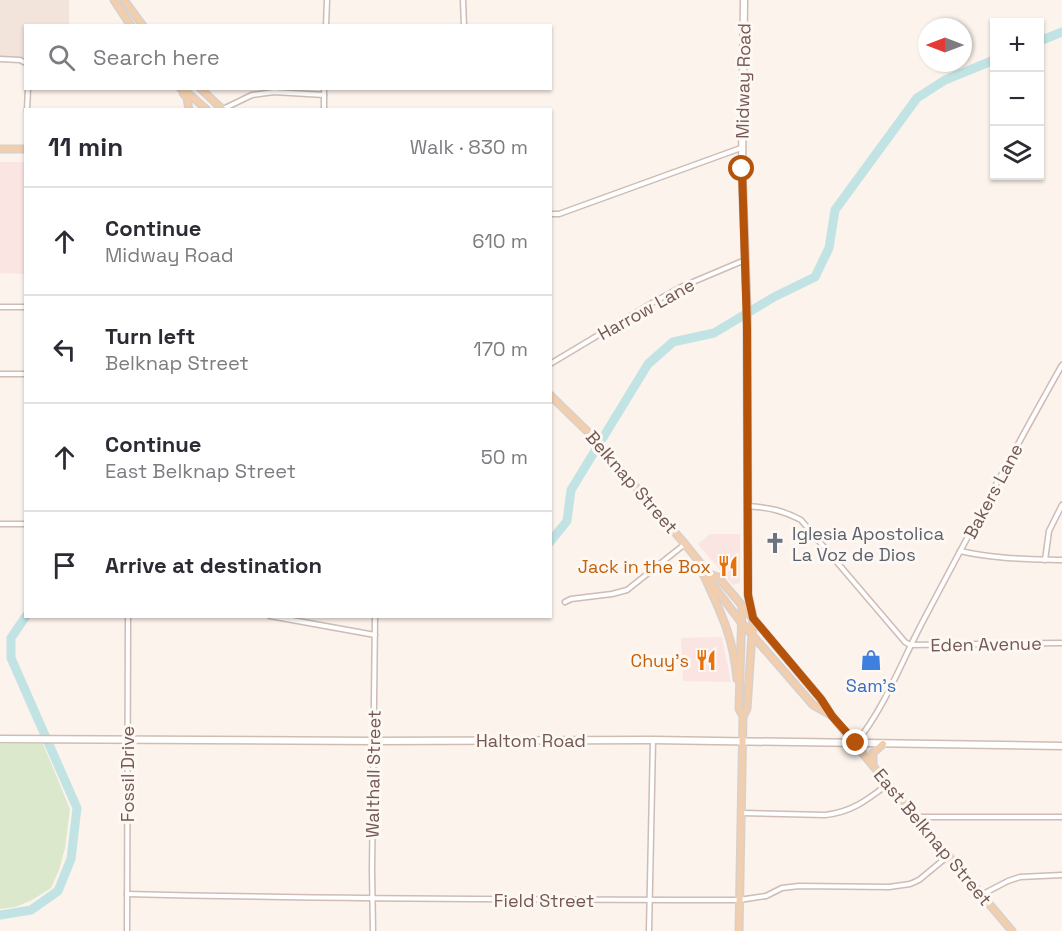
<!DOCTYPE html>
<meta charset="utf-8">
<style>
:root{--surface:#fff;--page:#f7f7f7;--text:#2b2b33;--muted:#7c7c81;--line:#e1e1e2}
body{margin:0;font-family:"Space Grotesk",sans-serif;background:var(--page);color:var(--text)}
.controls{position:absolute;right:18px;top:18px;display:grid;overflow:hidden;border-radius:0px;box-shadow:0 2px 4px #0004}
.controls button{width:54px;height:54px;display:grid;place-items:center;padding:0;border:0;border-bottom:2px solid var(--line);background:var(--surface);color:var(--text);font:30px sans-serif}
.compass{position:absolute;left:918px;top:18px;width:54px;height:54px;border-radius:50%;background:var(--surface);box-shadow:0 2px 4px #0004;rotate:270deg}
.stop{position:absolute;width:18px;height:18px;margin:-14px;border:4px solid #b45309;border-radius:50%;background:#fff}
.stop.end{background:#b45309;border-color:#fff;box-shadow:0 2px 6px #0008}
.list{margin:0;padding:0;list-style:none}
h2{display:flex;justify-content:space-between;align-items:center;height:78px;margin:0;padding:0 24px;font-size:26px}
h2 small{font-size:20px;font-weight:400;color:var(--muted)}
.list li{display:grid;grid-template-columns:39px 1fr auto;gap:18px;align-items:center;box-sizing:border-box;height:108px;padding:0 24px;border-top:2px solid var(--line)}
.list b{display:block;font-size:22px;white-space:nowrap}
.list p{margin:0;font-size:20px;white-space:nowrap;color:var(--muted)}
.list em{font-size:20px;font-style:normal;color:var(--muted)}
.icon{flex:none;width:33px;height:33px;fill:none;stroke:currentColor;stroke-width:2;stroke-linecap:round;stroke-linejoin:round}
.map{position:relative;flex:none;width:1062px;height:931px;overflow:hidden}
.search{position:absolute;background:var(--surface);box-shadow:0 2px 4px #0004;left:24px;top:24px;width:528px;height:66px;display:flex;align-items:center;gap:15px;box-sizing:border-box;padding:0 21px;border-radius:0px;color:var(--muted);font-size:22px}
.panel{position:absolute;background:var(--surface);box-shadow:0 2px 4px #0004;left:24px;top:108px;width:528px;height:510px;border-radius:0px}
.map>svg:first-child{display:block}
.residential{fill:#f2e4db}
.commercial{fill:#fae5e2}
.green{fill:#dbe8cb}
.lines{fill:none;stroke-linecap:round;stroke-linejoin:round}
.river{stroke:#c2e3e3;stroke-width:9}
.street-casing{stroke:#cebcb5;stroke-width:7}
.secondary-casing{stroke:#d1bcb3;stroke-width:9}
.primary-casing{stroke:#d8d0ce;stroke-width:9}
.street{stroke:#fff;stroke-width:4}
.secondary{stroke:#fff;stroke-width:6}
.primary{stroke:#f1cead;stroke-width:6}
.route{stroke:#b45309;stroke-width:8}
.labels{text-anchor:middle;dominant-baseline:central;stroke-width:6;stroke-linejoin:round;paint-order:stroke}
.street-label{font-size:18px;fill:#745851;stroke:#fdf8f3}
.worship-label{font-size:18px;fill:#5b616d;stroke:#fdf8f3;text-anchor:start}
.food-label{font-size:18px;fill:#c56008;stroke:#fdf8f3;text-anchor:end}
.shop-label{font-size:18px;fill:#366cbe;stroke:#fdf8f3}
</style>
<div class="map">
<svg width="1062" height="931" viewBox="0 0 1062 931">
<rect width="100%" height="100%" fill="#fbf3ec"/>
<path class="residential" d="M0 0H69V25L26 26 25 57H0Z"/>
<g class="commercial">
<path d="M0 162H25V274L0 273Z"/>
<path d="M710 534H740V583L733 585 698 544Z"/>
<path d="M722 637 731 682 683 681 681 638Z"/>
</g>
<path class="green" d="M0 744H43L70 809 65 848 59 870 51 888 32 900 15 907 0 909Z"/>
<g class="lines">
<g class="river">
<path d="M1040 41 1062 32"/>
<path d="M550 542 567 521 571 490 648 364 673 342 714 333 774 297 815 277 829 248 835 210 917 98 945 80 994 60"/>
<path d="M0 915 31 910 58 891 71 859 77 808 11 658V638L26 616"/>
</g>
<defs>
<g id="street">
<path d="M463 0 464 26"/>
<path d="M326 26 327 0"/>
<path d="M0 59 20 60 26 63"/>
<path d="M324 88V110"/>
<path d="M223 109 252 95 274 92 324 95"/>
<path d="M27 110 28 88"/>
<path d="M550 214H559L741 148"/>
<path d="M0 307H26"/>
<path d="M550 364 652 303 681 287 745 260"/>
<path d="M0 374H26"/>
<path d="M748 506C770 508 782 510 801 520L905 642 910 645 1062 643"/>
<path d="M0 524H26"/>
<path d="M960 551C994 559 1028 559 1062 560"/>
<path d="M1045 560 1049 531 1062 505"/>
<path d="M565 602 571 599 612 594 627 590 685 544"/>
<path d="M270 616 375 635"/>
<path d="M856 743C885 707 901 663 922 623 968 536 1014 450 1062 365"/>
<path d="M741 813 825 815C852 812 867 800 888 784"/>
<path d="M916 817H1062"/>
<path d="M127 894C331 899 535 900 739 900L766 896 782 888 799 886 889 887 910 884 919 880 948 856"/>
<path d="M981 895 1008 881 1020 877 1062 875"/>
<path d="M127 931 128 616"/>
<path d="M373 931 372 871 375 616"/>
<path d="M649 931 653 740"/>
</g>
<g id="secondary">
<path d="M744 0 742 169 747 309 748 595 753 618"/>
<path d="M0 739 374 741 653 740 1062 746"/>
</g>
<g id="primary">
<path d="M114 0 131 26"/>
<path d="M124 0 143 26"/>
<path d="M180 88 188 93 207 110"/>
<path d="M200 88 223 110"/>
<path d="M183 93 187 98 189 110"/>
<path d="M0 149H26"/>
<path d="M550 395 589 433 685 544 709 574 712 584 741 622 813 705 831 715"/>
<path d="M700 567C718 607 733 633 737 679"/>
<path d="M709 574 718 577 810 686 821 699 832 716 888 784 1012 931"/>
<path d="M743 716 747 709 753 619"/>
<path d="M873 765V753L883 744"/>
<path d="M739 931 743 716 739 709 742 606"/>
</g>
</defs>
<use href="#street" class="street-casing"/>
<use href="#secondary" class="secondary-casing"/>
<use href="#primary" class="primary-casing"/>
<use href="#street" class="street"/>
<use href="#secondary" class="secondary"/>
<use href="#primary" class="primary"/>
</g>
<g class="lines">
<path class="route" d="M742 169 747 327 748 595 753 618 821 699 832 716 856 743"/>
</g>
<defs>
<symbol id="church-bare" viewBox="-9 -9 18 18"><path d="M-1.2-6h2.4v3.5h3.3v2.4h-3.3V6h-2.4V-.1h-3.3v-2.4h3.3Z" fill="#6b7280" stroke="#fdf8f3" stroke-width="2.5" paint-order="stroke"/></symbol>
<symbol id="restaurant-bare" viewBox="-9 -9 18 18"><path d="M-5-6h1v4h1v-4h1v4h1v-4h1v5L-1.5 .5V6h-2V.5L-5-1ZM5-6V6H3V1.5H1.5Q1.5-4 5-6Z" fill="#e8710a" stroke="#fdf8f3" stroke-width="2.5" paint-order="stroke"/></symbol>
<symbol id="shop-bare" viewBox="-9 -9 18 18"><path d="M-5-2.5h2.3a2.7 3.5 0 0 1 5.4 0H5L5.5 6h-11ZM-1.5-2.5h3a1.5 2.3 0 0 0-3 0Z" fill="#3f7fe0" stroke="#fdf8f3" stroke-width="2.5" paint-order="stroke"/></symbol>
</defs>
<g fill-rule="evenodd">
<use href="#church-bare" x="760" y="528" width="30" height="30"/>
<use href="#restaurant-bare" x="713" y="551" width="30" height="30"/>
<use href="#restaurant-bare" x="691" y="645" width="30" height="30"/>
<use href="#shop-bare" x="856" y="645" width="30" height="30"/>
</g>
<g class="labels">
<g class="street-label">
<text transform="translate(743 81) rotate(-89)">Midway Road</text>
<text transform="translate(646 309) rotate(-29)">Harrow Lane</text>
<text transform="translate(632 482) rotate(49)">Belknap Street</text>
<text transform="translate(993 491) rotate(-62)">Bakers Lane</text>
<text transform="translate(986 644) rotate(-1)">Eden Avenue</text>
<text x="531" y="740">Haltom Road</text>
<text transform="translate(127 774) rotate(-90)">Fossil Drive</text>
<text transform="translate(373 774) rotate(-89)">Walthall Street</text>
<text transform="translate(933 837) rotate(50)">East Belknap Street</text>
<text x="544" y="900">Field Street</text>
</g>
<g class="worship-label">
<text x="792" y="533">Iglesia Apostolica<tspan x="792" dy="21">La Voz de Dios</tspan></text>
</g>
<g class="food-label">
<text x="711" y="566">Jack in the Box</text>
<text x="689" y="660">Chuy's</text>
</g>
<g class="shop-label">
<text x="871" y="685">Sam’s</text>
</g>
</g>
</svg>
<div class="controls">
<button>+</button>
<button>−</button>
<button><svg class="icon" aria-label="layers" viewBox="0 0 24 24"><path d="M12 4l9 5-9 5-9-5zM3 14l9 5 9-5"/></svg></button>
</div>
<svg class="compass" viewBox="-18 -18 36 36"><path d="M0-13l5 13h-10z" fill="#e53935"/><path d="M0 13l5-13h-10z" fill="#7c7c81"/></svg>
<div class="stop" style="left:742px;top:169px"></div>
<div class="stop end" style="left:856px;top:743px"></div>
<div class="search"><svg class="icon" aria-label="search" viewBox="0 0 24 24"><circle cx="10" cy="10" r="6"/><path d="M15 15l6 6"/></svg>Search here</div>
<section class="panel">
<h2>11 min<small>Walk · 830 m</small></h2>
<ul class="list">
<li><svg class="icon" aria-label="ahead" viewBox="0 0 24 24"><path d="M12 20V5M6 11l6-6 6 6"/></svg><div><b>Continue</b><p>Midway Road</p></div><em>610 m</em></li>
<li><svg class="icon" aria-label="left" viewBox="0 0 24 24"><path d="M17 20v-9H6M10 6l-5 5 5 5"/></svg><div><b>Turn left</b><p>Belknap Street</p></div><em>170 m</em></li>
<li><svg class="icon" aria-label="ahead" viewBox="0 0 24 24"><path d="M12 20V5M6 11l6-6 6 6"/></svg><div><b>Continue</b><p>East Belknap Street</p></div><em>50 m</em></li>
<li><svg class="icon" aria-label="arrive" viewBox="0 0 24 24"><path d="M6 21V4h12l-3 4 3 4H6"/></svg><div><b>Arrive at destination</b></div></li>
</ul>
</section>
</div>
